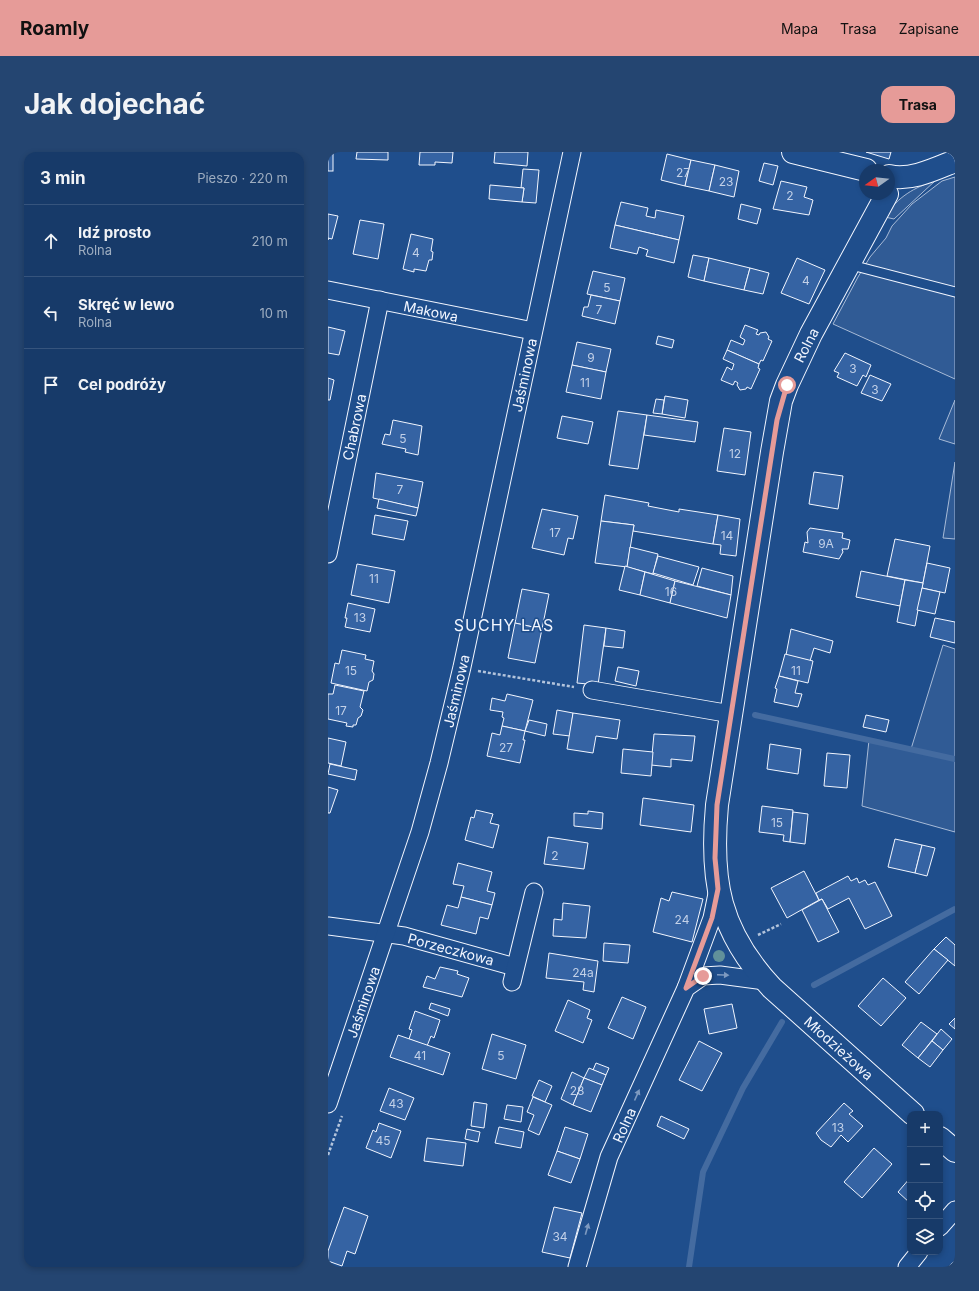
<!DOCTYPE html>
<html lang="pl">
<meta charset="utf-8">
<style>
:root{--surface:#173a69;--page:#244571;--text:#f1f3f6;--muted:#9eadc0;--line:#36547d;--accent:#e69b98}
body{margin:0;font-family:Inter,sans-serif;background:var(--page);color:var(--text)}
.controls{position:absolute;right:12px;bottom:12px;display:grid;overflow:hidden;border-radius:8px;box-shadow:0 2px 6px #0003}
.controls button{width:36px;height:36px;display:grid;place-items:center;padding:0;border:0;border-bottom:1px solid var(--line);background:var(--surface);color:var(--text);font:20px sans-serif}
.compass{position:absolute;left:531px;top:12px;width:36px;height:36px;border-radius:50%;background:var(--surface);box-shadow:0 2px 6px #0003;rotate:255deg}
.stop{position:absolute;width:12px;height:12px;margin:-9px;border:3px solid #e69b98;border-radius:50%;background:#fff}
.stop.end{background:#e69b98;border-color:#fff;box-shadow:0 1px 4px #0008}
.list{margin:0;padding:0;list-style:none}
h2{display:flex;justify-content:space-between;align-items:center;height:52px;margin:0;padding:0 16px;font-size:17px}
h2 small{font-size:13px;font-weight:400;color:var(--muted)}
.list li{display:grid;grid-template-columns:26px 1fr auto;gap:12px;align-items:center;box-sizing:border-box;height:72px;padding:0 16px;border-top:1px solid var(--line)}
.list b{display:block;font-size:15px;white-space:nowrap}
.list p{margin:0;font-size:13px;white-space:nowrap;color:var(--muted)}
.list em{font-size:13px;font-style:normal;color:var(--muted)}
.icon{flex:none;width:22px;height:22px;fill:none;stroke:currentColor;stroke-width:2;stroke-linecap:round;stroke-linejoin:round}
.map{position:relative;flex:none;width:627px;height:1115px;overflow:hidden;border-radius:12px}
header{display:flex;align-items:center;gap:24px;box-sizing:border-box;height:56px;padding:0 20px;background:var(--accent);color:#111}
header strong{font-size:19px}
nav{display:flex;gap:22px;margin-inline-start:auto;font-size:14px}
.intro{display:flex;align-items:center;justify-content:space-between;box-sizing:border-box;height:96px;padding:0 24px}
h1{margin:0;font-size:28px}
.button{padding:10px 18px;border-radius:12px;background:var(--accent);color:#111;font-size:14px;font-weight:700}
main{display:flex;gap:24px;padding:0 24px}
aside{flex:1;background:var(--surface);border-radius:12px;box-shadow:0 2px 6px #0003}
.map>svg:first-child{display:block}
.green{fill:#305b95;stroke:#a8bbd7}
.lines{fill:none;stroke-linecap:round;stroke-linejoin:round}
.stream{stroke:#446ba0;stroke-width:6}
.building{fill:#3563a3;stroke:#f2f6ff}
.lane-casing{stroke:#f2f6ff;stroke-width:11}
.street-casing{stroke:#f2f6ff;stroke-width:19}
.secondary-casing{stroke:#f2f6ff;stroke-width:24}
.path{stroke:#b3c4dc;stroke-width:2.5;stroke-dasharray:3 2;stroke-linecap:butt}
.lane{stroke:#1f4e8c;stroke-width:9}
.street{stroke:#1f4e8c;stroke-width:17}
.secondary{stroke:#1f4e8c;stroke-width:22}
.tree{fill:#61919a}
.oneway{fill:#7e9ac0}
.route{stroke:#e69b98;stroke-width:5}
.labels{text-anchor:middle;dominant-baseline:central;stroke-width:3;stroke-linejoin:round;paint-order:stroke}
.number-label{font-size:12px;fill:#c3d1e8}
.street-label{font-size:14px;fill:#f2f6ff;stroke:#1f4e8c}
.quarter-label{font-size:16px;letter-spacing:1px;fill:#f2f6ff;stroke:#1f4e8c}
</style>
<header>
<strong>Roamly</strong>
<nav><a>Mapa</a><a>Trasa</a><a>Zapisane</a></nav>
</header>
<div class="intro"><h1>Jak dojechać</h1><a class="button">Trasa</a></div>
<main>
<aside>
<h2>3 min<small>Pieszo · 220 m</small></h2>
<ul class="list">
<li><svg class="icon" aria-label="ahead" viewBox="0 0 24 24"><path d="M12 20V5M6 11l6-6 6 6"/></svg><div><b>Idź prosto</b><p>Rolna</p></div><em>210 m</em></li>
<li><svg class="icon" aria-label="left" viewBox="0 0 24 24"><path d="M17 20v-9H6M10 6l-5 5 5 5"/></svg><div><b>Skręć w lewo</b><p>Rolna</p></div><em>10 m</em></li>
<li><svg class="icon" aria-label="arrive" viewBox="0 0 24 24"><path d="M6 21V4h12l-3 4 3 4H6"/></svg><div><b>Cel podróży</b></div></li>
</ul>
</aside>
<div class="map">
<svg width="627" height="1115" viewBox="0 0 627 1115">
<rect width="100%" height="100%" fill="#1f4e8c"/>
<g class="green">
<path d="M627 25V227L505 172 530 125 542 105 558 86 564 74 584 52 614 29Z"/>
<path d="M608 28 566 67 557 65C570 44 586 36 608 28Z"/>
<path d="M627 248V292L611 287Z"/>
<path d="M627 310V387L615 386Z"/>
<path d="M615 493 627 497V680L534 654 541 588 583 597Z"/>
</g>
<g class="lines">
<g class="stream">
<path d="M427 563 627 607"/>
<path d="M486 833 627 757"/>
<path d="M361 1115 375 1020 415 936 454 870"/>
</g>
</g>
<g class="building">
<rect x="0" y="0" width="5" height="19"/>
<path d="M29 0H60V8L28 7Z"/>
<path d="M92 0H125L124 11 107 10V13H91Z"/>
<path d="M167 0H200L199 14 166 11Z"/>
<path d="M538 0H563L561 7Z"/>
<path d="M339 2 363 8 357 34 333 28Z"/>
<path d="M363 8 387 13 381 39 357 34Z"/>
<path d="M436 11 450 14 445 33 431 29Z"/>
<path d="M387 13 411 19 406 45 381 39Z"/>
<path d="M195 17 211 18 208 51 194 50 196 36H193Z"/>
<path d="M453 29 479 35 476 45 485 48 481 63 445 57Z"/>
<path d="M162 33 196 36 194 50 161 47Z"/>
<path d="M293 50 320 56 318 64 327 66 328 58 356 64 351 88 287 73Z"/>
<path d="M413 52 433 57 429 72 410 67Z"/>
<path d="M0 62 10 64 4 87 0 86V88Z"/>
<path d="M32 68 56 72 50 107 25 102Z"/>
<path d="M287 73 351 88 346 111 318 104 320 98 311 95 309 102 282 96Z"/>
<path d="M83 82 105 87 103 99 105 100 104 108H101L98 119 86 117V120L75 117Z"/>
<path d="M365 103 381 106 376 129 360 125Z"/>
<path d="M381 106 422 116 416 138 376 129Z"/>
<path d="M469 106 497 118 481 152 453 141Z"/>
<path d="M422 116 441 121 435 142 416 138Z"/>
<path d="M265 119 297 126 292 149 259 142Z"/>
<path d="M263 143 292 149 287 172 254 164 256 155H260Z"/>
<path d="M417 173 430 178 428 182 431 183 432 181 438 180 441 185 440 187 444 189 435 209 433 208 431 212 399 198 403 188 415 193 417 188 412 185Z"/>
<path d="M0 175 17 179 11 203 0 201Z"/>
<path d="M330 184 346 188 344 196 328 192Z"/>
<path d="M249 190 283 197 278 220 244 213Z"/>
<path d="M399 198 431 212 430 216 432 217 423 237 419 235 418 237 412 238 409 233 410 231 407 229 405 233 393 228 399 215 404 218 406 212 395 207Z"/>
<path d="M517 201 543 213 538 225 535 223 529 234 509 225 511 221 506 219Z"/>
<path d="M244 213 278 220 273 247 238 240Z"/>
<path d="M542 223 563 232 554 249 533 241Z"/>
<path d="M0 226 6 228 2 248H0Z"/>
<path d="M337 244 360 248 357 266 334 262Z"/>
<path d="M328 247 336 248 334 262 325 261Z"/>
<path d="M290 259 319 263 310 317 281 313Z"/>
<path d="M319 263 370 270 367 290 316 283Z"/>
<path d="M234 264 265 270 260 292 229 286Z"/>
<path d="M65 268 94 274 90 303 77 300 78 297 54 292 57 282 62 283Z"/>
<path d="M396 276 423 280 417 323 389 319Z"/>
<path d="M486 320 515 324 510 357 481 352Z"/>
<path d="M48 321 95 330 90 356 45 346Z"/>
<path d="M277 343 321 351 320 354 351 360V357L390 363 385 392 305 379 306 373 273 369Z"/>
<path d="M51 347 90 356 88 364 49 356Z"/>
<path d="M214 357 250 364 245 387 240 386 236 403 204 396Z"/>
<path d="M47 363 80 369 76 388 44 382Z"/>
<path d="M390 363 412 367 408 404 392 402 393 393 385 392Z"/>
<path d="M273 369 306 373 299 415 267 411Z"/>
<path d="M482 376 515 381 514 386 522 388 520 397H514L515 400 511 407 475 400 477 390 480 391 479 380Z"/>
<path d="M567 387 602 394 595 431 559 424Z"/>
<path d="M302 395 330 402 325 422 299 415Z"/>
<path d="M330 404 371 415 365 433 325 421Z"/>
<path d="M599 411 622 416 617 441 594 436Z"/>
<path d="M29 412 67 419 61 451 23 443Z"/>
<path d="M297 414 317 420 312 443 291 438Z"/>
<path d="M374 416 405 424 403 443 369 434Z"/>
<path d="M533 419 577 428 572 454 528 445Z"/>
<path d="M317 420 347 429 342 451 312 443Z"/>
<path d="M577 428 595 431 587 474 569 470Z"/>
<path d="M347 429 403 443 399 466 342 451Z"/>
<path d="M594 436 612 440 607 462 589 458Z"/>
<path d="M194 437 221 442 214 477 187 471Z"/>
<path d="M20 451 47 457 42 480 17 475 19 466H17Z"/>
<path d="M607 466 627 470V491L602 485Z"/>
<path d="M187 471 214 477 207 511 180 506Z"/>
<path d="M256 473 278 476 270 533 249 531Z"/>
<path d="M278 476 297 479 295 496 276 494Z"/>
<path d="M463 477 505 489 502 501 486 496 482 509 458 503Z"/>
<path d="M14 498 38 503 37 507 46 509 44 519 46 522 45 528 41 530 39 539 3 531 7 511 11 512Z"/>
<path d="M457 502 485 509 480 531 451 524Z"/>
<path d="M290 515 311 519 308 534 287 529Z"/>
<path d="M451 524 470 529 467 541 474 542 470 555 446 550 449 537 447 536Z"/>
<path d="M7 533 36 539 32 555 35 558 33 564 30 566 28 573H25V575L18 574 19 571 0 567V542H5Z"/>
<path d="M179 542 205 548 197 579 174 574 176 566 174 565 175 560 162 558 164 546 177 549Z"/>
<path d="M229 558 245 561 242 584 225 582Z"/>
<path d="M245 561 292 568 289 587 268 584 265 601 239 597Z"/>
<path d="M538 563 561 568 558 580 535 575Z"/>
<path d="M201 568 219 572 217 584 197 579Z"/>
<path d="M174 574 197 579 195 588H197L192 611 159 604 164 581 172 583Z"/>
<path d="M326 582 367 584 364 609 343 607V615L323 613Z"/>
<path d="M0 586 18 590 13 614 0 611Z"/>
<path d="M442 592 473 597 470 622 439 617Z"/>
<path d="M295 597 325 600 323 624 293 621Z"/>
<path d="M499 601 522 603 519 636 496 634Z"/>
<path d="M2 612 29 618 27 628 0 622Z"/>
<path d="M0 635 10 638 2 661H0Z"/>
<path d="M315 646 366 653 363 680 312 673Z"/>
<path d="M434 654 465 658 462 690 455 689 456 683 431 680Z"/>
<path d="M148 658 165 662 162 671 171 673 165 696 137 688 143 665 146 666Z"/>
<path d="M260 659 275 661 274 677 246 674V661L260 662Z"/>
<path d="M465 660 480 662 477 692 462 690Z"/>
<path d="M220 685 260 691 256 717 216 712Z"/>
<path d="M567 687 594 693 587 721 560 715Z"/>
<path d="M594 693 607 696 599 724 587 721Z"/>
<path d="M130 711 164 720 159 739 167 741 164 753 133 745 136 734 125 732Z"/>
<path d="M476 719 491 748 459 766 443 736Z"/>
<path d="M520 724 523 729 529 726 531 731 537 728 540 733 547 730 564 764 537 777 521 746 500 757 494 747 491 748 488 741Z"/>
<path d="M344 740 375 747 364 790 325 780 333 746 341 749Z"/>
<path d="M133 745 164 753 160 767 152 765 148 782 113 773 119 753 130 756Z"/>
<path d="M494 747 511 780 490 790 474 758Z"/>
<path d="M235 751 262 754 258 786 225 784 226 767 234 768Z"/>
<path d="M618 785 627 793V814L606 797Z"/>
<path d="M276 791 302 793 300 811 275 809Z"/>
<path d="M606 797 620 808 591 842 577 830Z"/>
<path d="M221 801 270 809 266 840 255 838 256 830 218 826Z"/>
<path d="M112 815 130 819 129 822 141 826 134 845 95 835 99 824 107 827Z"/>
<path d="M555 826 578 846 553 874 530 854Z"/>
<path d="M294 845 318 855 305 887 280 876Z"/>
<path d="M240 848 262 858 259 866 264 868 255 891 227 879Z"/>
<path d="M103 851 122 857 120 864 101 857Z"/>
<path d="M404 852 409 876 381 882 376 857Z"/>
<path d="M87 859 112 868 106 886 103 884 99 894 81 887 84 878 81 877Z"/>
<path d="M627 866V877L621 872Z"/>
<path d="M593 870 609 882 590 906 574 893Z"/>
<path d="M613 877 624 887 615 898 604 889Z"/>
<path d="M164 882 198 893 188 927 154 917Z"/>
<path d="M70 883 122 901 115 923 62 905Z"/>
<path d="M371 889 394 901 374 939 351 928Z"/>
<path d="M604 889 615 898 602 915 590 906Z"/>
<path d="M268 911 281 916 278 923 265 918Z"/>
<path d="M261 916 278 923 274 933 256 926Z"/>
<path d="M244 920 256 926 245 953 233 947Z"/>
<path d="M256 926 274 933 263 960 245 953Z"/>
<path d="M211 928 224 934 217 950 204 944Z"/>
<path d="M61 936 86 946 77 968 52 959Z"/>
<path d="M205 945 224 953 211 983 200 978 206 963 199 960Z"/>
<path d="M146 950 159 952 156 976 143 974Z"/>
<path d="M516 951 525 959 521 962 535 974 520 990 513 983 503 995 493 988 488 981Z"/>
<path d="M179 953 195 955 193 970 176 967Z"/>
<path d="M333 964 361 977 356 987 329 974Z"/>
<path d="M51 971 73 979 63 1006 38 996 45 978 48 980Z"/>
<path d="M171 975 196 980 193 996 167 991Z"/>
<path d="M237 975 260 982 252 1007 229 999Z"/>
<path d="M139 977 152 980 150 990 137 987Z"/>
<path d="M99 986 138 991 135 1014 96 1009Z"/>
<path d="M546 996 564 1012 534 1046 516 1030Z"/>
<path d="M229 999 252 1007 243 1031 220 1023Z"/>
<path d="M582 1026V1051L570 1040Z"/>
<path d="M16 1055 40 1064 27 1102 19 1099 14 1114 0 1109V1099Z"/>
<path d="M226 1055 254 1061 242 1106 214 1100Z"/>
<path d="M627 1108V1115H620Z"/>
</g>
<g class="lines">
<defs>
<path id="lane" d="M531 115 627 140"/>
<g id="street">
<path d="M0 138 205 179"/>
<path d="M0 402 52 148"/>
<path d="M264 538 403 562"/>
<path d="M0 774 76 784 187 815"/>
<path d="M184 830 206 740"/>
<path d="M358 836 384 766 390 737"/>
<path d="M0 952 92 680 111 611 134 515 244 0"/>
<path d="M612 1075 627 1058"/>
<path d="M249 1115 281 1005 358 836 375 824 392 823 437 829"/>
<path d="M579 1115 591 1100"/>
</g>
<g id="secondary">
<path d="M465 0 538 18"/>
<path d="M561 24C583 29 607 17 627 9"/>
<path d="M559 42 483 182 459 233 453 249 444 300 389 653C382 729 391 779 444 836L585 962"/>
<path d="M612 986 627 999"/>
</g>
</defs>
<use href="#lane" class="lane-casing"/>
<use href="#street" class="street-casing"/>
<use href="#secondary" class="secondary-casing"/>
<g class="path">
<path d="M150 519 246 535"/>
<path d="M430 783 453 772"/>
<path d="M0 1003 14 964"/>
</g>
<use href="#lane" class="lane"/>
<use href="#street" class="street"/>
<use href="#secondary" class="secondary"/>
</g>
<circle class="tree" cx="391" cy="804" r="6"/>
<defs><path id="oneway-solid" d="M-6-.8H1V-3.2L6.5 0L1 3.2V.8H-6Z"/></defs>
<g class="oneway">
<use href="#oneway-solid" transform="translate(395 823) rotate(2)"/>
<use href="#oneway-solid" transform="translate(309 943) rotate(-66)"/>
<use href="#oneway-solid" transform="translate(259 1077) rotate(-74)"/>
</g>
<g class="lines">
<path class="route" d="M375 824 358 836 384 766 390 737 387 706 389 653 444 300 449 268 459 233"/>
</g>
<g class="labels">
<g class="number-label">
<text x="355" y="20">27</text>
<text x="398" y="29">23</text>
<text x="462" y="43">2</text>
<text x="88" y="100">4</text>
<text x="478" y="128">4</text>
<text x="279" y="135">5</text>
<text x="271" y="157">7</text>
<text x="263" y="205">9</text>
<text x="525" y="216">3</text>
<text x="257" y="230">11</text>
<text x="547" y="237">3</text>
<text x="75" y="286">5</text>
<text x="407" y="301">12</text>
<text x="72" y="337">7</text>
<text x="227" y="380">17</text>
<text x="399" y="383">14</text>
<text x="498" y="391">9A</text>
<text x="46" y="426">11</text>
<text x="343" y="439">16</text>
<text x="32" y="465">13</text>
<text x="23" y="518">15</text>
<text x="468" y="518">11</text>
<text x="13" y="558">17</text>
<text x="178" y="595">27</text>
<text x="449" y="670">15</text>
<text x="227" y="703">2</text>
<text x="354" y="767">24</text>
<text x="255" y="820">24a</text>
<text x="92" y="903">41</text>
<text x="173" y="903">5</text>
<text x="249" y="938">28</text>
<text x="68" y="951">43</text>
<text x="510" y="975">13</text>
<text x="55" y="988">45</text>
<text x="232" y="1084">34</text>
</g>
<g class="street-label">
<text transform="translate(103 159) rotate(12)">Makowa</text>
<text transform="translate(478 193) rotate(-63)">Rolna</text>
<text transform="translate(196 223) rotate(-78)">Jaśminowa</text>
<text transform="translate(26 275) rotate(-78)">Chabrowa</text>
<text transform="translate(128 539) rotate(-77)">Jaśminowa</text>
<text transform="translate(123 797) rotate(15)">Porzeczkowa</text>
<text transform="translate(35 850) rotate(-71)">Jaśminowa</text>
<text transform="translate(511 896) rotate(42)">Młodzieżowa</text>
<text transform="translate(296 973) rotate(-66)">Rolna</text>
</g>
<g class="quarter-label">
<text x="176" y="473">SUCHY LAS</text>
</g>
</g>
</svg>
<div class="controls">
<button>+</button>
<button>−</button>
<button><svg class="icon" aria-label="locate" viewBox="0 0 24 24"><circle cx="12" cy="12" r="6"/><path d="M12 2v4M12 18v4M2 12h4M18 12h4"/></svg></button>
<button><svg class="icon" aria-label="layers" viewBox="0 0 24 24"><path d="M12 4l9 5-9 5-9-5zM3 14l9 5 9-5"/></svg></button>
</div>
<svg class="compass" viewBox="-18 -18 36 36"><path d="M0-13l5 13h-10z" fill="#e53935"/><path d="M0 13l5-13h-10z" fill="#9eadc0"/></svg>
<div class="stop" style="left:459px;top:233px"></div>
<div class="stop end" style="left:375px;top:824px"></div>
</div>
</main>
